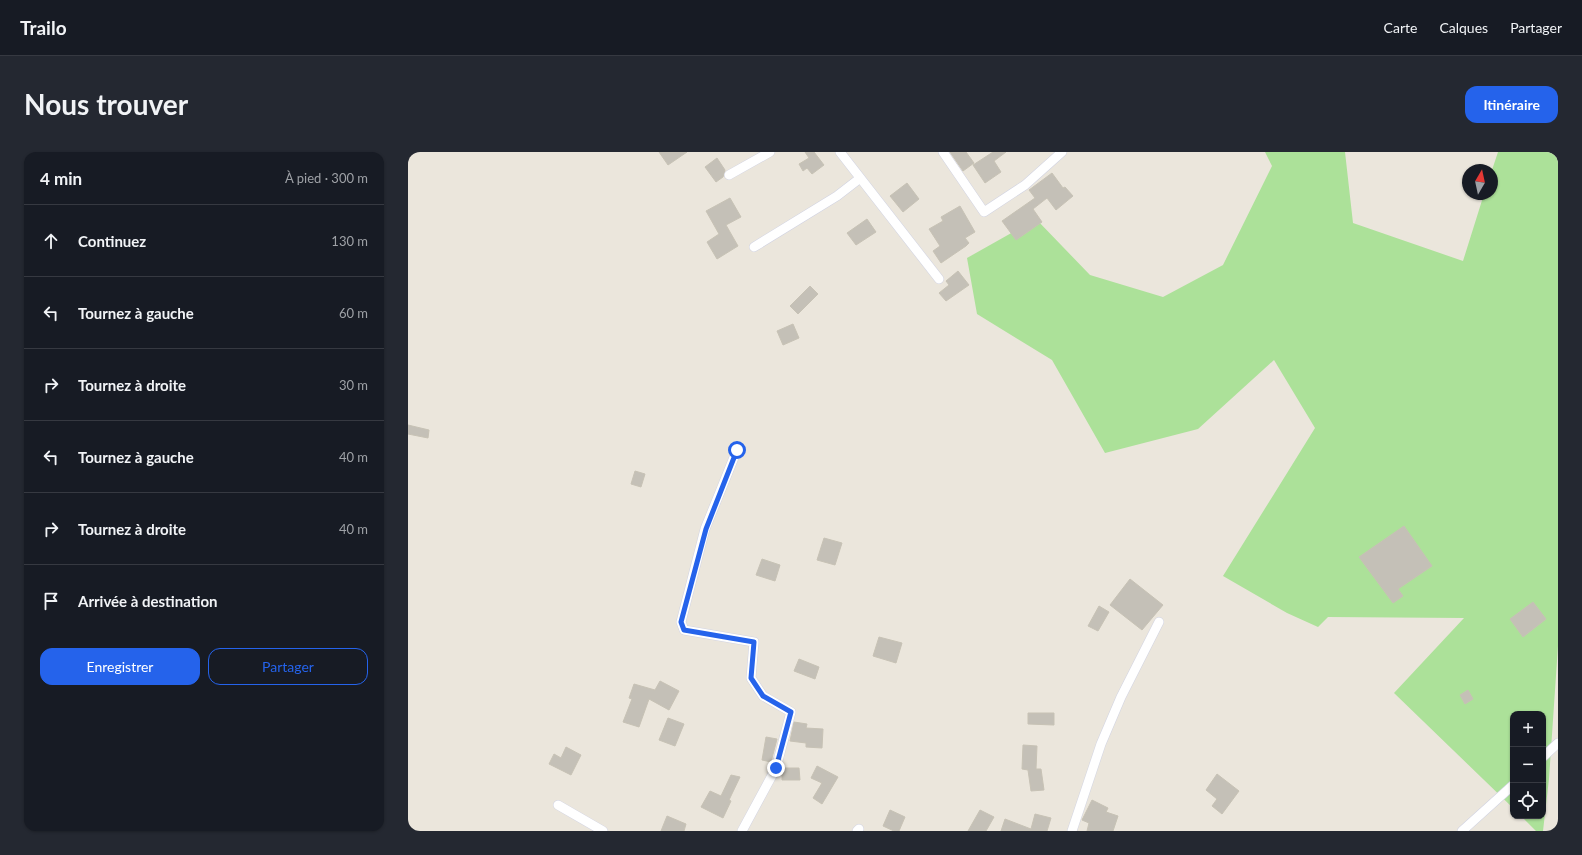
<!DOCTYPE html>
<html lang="fr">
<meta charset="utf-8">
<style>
:root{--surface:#171b24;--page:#242831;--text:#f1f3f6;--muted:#9ea1a6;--line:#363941;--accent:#2563eb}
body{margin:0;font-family:Lato,sans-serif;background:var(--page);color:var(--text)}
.controls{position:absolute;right:12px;bottom:12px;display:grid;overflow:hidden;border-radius:8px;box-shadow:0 1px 3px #0004}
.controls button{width:36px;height:36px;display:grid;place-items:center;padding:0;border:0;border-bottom:1px solid var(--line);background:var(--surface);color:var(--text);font:20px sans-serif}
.compass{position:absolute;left:1054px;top:12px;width:36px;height:36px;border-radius:50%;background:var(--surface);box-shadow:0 1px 3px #0004;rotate:9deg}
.stop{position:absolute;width:12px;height:12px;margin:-9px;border:3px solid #2563eb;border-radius:50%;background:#fff}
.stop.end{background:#2563eb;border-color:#fff;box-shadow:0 1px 4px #0008}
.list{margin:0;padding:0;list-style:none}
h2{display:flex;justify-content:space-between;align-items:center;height:52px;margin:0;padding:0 16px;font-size:17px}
h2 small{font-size:13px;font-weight:400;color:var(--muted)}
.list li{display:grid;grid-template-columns:26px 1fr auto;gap:12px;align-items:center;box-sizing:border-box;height:72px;padding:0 16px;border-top:1px solid var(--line)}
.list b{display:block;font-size:15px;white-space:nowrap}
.list em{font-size:13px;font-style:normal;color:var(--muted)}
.actions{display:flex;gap:8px;padding:12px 16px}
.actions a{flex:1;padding:9px 0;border:1px solid var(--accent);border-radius:12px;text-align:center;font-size:14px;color:var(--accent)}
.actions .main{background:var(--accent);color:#fff}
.icon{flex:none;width:22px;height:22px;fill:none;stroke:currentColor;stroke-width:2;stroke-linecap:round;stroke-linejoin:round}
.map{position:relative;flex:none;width:1150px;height:679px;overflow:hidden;border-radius:12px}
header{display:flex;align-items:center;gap:24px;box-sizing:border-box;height:56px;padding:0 20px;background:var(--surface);border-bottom:1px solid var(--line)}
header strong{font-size:19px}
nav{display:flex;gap:22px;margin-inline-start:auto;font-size:14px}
.intro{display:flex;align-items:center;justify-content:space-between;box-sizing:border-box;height:96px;padding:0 24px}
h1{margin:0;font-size:28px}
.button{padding:10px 18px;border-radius:12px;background:var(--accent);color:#fff;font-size:14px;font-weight:700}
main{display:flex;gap:24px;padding:0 24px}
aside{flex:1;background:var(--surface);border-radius:12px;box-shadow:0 1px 3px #0004}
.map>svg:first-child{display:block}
.green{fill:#ace199}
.building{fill:#c4c0b7;stroke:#c7c2b5}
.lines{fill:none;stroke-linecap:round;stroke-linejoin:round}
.street-casing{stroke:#d1d3e2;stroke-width:10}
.street{stroke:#fff;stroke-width:9}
.route{stroke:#2563eb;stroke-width:5}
</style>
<header>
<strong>Trailo</strong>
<nav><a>Carte</a><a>Calques</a><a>Partager</a></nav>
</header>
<div class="intro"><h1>Nous trouver</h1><a class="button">Itinéraire</a></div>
<main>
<aside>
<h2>4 min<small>À pied · 300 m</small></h2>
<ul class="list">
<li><svg class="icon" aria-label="ahead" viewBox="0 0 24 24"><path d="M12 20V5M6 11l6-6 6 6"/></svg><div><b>Continuez</b></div><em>130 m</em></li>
<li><svg class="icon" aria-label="left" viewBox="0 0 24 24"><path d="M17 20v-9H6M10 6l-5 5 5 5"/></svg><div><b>Tournez à gauche</b></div><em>60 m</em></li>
<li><svg class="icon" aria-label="right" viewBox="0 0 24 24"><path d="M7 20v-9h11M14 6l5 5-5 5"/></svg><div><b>Tournez à droite</b></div><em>30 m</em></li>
<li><svg class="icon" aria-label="left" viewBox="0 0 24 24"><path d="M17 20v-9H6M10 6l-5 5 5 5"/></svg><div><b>Tournez à gauche</b></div><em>40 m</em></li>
<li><svg class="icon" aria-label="right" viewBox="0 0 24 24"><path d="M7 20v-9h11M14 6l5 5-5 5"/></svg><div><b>Tournez à droite</b></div><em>40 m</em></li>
<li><svg class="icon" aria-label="arrive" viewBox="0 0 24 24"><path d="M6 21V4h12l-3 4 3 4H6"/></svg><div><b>Arrivée à destination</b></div></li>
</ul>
<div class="actions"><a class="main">Enregistrer</a><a>Partager</a></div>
</aside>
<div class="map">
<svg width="1150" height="679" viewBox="0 0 1150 679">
<rect width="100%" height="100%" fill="#ebe6dc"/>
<path class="green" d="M857 0H937L945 71 1055 109 1076 42H1084V18L1090 0H1150V494L1141 627 1135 679H1128L1113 664H1135V562H1105V656L986 541 1056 466 920 465 910 475 879 461 815 424 907 276 866 208 790 277 697 301 644 208 569 162 559 106 628 67 682 123 755 145 815 113 864 14Z"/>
<g class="building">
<path d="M251 0H279L260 13Z"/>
<path d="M397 0H406L416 13 404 22 399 16 395 19 391 12 401 6Z"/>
<path d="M542 0H558L566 11 555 19Z"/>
<path d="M585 0H598L586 9 593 20 577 31 565 13Z"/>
<path d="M309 6 317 18 315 25 308 30 297 15Z"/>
<path d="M644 21 655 36 657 35 665 44 648 58 639 46 625 57 634 70 608 88 594 69 627 46 621 38Z"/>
<path d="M499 31 511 47 495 60 482 44Z"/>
<path d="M322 46 333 65 318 73 330 94 309 107 299 90 311 82 298 59Z"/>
<path d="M552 54 567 80 557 86 561 91 558 94 533 111 525 99 532 94 521 77 535 69 533 65Z"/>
<path d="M459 67 468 80 448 93 439 81Z"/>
<path d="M550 119 561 133 538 149 531 141 541 133 538 129Z"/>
<path d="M402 134 410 142 390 162 382 154Z"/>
<path d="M385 172 391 186 375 193 369 179Z"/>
<path d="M0 273 21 278 20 286 0 282Z"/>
<path d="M227 319 237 322 233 335 223 332Z"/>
<path d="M996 374 1024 414 990 437 995 444 985 451 951 405Z"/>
<path d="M416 386 434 391 427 413 409 408Z"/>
<path d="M354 407 372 413 367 429 348 423Z"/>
<path d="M722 427 755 453 734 478 702 453Z"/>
<path d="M1125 450 1138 467 1115 485 1102 467Z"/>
<path d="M691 454 701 460 690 479 680 474Z"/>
<path d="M471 485 494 491 488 511 465 504Z"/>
<path d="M391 507 411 515 407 527 386 519Z"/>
<path d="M252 529 271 539 261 558 241 547 231 575 215 570 224 547 221 546 226 532 247 538Z"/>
<path d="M1060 538 1065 547 1057 552 1052 543Z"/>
<path d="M620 561H646V573L620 572Z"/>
<path d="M260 566 276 572 267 594 251 588Z"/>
<path d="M386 570 399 572 398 576 415 577 414 596 398 595V591L382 589Z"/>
<path d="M358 585 369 587 363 610 354 608Z"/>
<path d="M615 593 629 594 628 617H633L636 638 623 639 620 618 614 617Z"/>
<path d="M158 595 173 603 163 623 141 612 146 602 153 606Z"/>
<path d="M409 614 430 625 414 652 405 646 414 631 403 626Z"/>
<path d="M374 616H391L392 628H374Z"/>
<path d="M809 622 831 639 814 662 804 654 809 647 798 638Z"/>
<path d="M323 623 332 625 321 648 323 649 315 666 293 655 302 639 313 644Z"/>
<path d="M684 648 700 656 698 660 710 664 705 679H679L681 671 674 668Z"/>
<path d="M482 658 497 665 491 679H486L475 674Z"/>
<path d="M572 658 586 665 578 679H560Z"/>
<path d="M627 662 643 666 639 679H593L597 667 623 677Z"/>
<path d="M259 664 278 672 276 679H253Z"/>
</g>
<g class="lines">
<defs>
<g id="street">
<path d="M432 0 531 127"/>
<path d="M535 0 576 60 617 33 654 0"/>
<path d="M321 23 362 0"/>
<path d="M346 95 429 44 451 27"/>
<path d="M329 298 297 377 273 470 276 478 346 490 343 526 355 544 383 560 368 616 334 679"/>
<path d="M1135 605 1150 591"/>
<path d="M150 653 195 679"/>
<path d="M449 679 451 677"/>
<path d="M664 679 693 592 713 545 751 470"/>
<path d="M1054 679 1105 633"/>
</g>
</defs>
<use href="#street" class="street-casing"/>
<use href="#street" class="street"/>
</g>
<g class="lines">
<path class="route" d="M329 298 298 377 273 470 276 478 346 490 343 526 355 544 383 560 368 616"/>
</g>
</svg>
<div class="controls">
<button>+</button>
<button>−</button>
<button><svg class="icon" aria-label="locate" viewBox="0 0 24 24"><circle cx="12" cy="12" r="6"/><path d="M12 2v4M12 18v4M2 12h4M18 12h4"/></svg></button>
</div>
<svg class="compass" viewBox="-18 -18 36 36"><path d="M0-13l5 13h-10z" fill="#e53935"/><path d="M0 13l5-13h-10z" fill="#9ea1a6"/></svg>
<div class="stop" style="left:329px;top:298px"></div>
<div class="stop end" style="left:368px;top:616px"></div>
</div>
</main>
